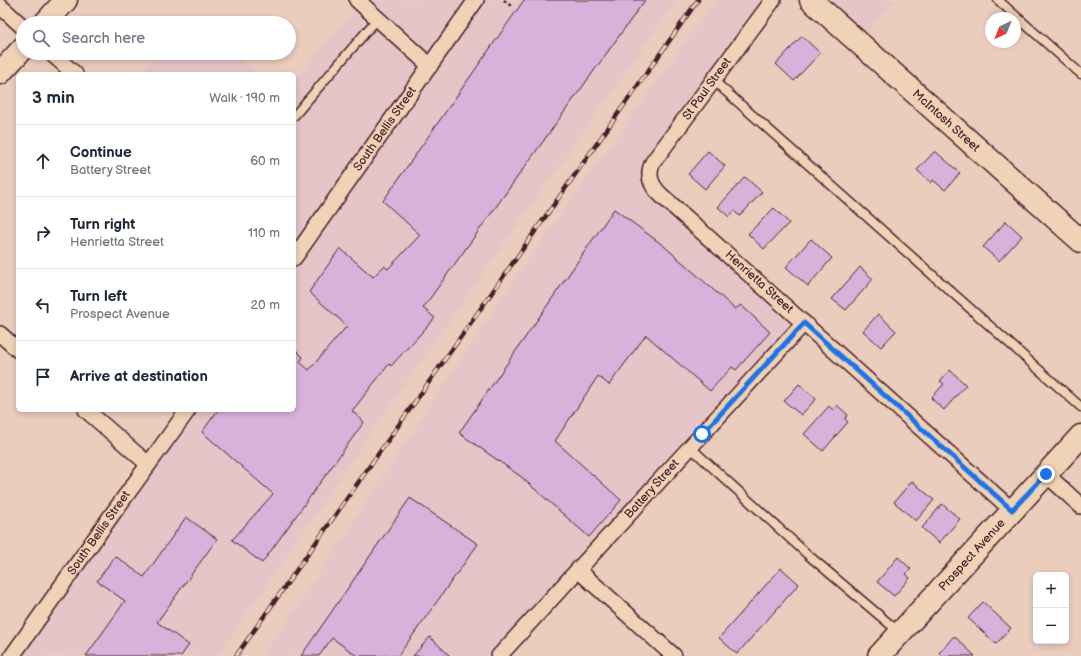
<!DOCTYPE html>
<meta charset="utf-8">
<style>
:root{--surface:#fff;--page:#f2f2f3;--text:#1f2937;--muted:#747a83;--line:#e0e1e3}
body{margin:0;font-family:"Balsamiq Sans",sans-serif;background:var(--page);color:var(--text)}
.controls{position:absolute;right:12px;bottom:12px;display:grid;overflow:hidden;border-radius:6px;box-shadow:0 2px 6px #0003}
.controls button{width:36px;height:36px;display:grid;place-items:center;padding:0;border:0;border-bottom:1px solid var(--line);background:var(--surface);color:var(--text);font:20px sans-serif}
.compass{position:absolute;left:985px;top:12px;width:36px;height:36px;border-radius:50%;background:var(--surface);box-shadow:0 2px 6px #0003;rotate:223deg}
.stop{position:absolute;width:12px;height:12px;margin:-9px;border:3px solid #1a73e8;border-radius:50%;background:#fff}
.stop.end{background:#1a73e8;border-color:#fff;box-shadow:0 1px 4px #0008}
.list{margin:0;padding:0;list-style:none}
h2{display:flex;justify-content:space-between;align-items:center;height:52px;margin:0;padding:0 16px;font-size:17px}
h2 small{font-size:13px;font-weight:400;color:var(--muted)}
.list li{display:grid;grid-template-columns:26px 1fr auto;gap:12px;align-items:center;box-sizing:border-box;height:72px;padding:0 16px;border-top:1px solid var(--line)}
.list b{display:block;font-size:15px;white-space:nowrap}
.list p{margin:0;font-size:13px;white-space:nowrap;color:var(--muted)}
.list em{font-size:13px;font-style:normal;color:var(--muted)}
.icon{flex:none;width:22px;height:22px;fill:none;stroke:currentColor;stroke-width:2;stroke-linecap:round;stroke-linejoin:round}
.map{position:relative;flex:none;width:1081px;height:656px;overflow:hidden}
.search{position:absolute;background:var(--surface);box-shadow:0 2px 6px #0003;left:16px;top:16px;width:280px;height:44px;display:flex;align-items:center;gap:10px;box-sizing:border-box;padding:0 14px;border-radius:22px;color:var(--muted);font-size:15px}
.panel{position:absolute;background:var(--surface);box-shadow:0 2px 6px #0003;left:16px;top:72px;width:280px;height:340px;border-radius:6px}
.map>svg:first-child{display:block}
.built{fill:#e5c5c7}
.building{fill:#d7b3dc;stroke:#4a1f2b}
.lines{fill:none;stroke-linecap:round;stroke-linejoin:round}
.lane-casing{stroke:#4a1f2b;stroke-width:11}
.street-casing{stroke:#4a1f2b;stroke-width:18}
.secondary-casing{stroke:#4a1f2b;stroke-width:25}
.path{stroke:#4a1f2b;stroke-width:2.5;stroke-dasharray:3 3;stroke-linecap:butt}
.lane{stroke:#f0d3b6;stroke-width:8}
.street{stroke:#f0d3b6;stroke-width:15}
.secondary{stroke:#f0d3b6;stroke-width:22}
.rail-casing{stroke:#4a1f2b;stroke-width:4.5}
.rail{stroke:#f0d3b6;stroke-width:3;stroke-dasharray:9;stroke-linecap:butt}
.route{stroke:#1a73e8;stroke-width:5}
.labels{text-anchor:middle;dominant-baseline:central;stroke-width:3;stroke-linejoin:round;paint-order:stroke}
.street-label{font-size:12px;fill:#4a1f2b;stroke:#f0d3b6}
</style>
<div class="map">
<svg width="1081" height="656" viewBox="0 0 1081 656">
<rect width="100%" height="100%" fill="#ebcdbe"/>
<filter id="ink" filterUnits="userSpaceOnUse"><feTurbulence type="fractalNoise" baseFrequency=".025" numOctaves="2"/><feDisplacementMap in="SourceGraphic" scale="8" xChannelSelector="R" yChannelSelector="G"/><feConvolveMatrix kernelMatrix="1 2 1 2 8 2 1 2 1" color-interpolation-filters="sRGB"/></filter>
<g filter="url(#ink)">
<g class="built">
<path d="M357 0H677L409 378 218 656H12L188 410H294V81L360 3Z"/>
<path d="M715 0H773L649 176 804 323 499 656H262L292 614 518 273Z"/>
<path d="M811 0H896L858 42Z"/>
<path d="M157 53H233L257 74H138Z"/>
</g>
<g class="building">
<path d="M524 0H645L423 308 435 318 391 366 389 364 352 411 364 422 262 563 232 540 273 494 202 432 218 410H294V348L303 357 300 362 309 370 347 326 309 292 340 248 373 277 384 266 388 269 420 235 383 201Z"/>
<path d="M802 36 820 53 794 81 776 64Z"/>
<path d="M708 151 725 166 705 189 688 174Z"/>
<path d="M935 151 960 173 945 190 933 180 931 183 917 170Z"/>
<path d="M745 177 762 192 740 216 734 211 729 217 718 207Z"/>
<path d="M774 208 789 223 764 249 748 234Z"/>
<path d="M614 209 664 246 735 309 741 305 770 332 736 370 732 367 710 391 646 335 609 385 598 376 555 441 621 500 589 537 520 476 459 433Z"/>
<path d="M1006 221 1022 236 999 261 983 247Z"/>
<path d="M811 239 832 258 808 286 786 267Z"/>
<path d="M860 267 873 279 846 310 832 299Z"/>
<path d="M878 314 896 331 881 347 863 331Z"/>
<path d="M950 370 966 385 944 410 931 398 944 384 940 381Z"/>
<path d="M799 384 816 399 801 415 784 401Z"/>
<path d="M837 405 848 415 845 419 848 422 823 451 804 434 829 406 833 410Z"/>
<path d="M912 481 934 500 916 521 894 502Z"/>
<path d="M410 498 478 544 398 656H357L332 638 319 656H301Z"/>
<path d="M942 504 960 519 939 543 922 528Z"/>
<path d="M186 517 217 539 157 622 189 645 181 656H86L125 601 97 581 115 556 144 577Z"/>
<path d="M898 557 911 569 906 574 910 578 894 596 877 582Z"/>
<path d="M781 568 799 584 737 654 719 638Z"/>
<path d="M983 602 1011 628 996 644 968 618Z"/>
<path d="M954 636 975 656H942L939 653Z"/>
<path d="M430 637 450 656H413Z"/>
</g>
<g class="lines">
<defs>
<g id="lane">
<path d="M998 0 1081 74"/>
<path d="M713 80 1081 407"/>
<path d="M294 116 378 18"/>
<path d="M690 447 807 554 899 632"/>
</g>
<g id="street">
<path d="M357 0 430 66"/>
<path d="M773 0 653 162C646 176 652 187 662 196L1012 510"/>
<path d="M0 6 23 27"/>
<path d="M51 53 75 74"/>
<path d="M294 258 476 0"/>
<path d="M0 334 18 350"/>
<path d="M86 410 148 464"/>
<path d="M1046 474 1081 506"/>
<path d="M578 570 674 656"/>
<path d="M12 656 111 516 188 410"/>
<path d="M499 656 804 323"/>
</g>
<g id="secondary">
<path d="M811 0 1081 241"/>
<path d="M45 23 66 0"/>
<path d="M0 73 23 48"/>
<path d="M879 656 1081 436"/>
</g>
</defs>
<use href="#lane" class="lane-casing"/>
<use href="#street" class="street-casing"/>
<use href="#secondary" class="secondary-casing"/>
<path class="path" d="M504 0 512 7"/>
<use href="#lane" class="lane"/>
<use href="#street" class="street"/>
<use href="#secondary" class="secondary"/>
<defs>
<path id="rail" d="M236 656 698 0"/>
</defs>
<use href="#rail" class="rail-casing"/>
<use href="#rail" class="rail"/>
</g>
</g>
<g class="lines" filter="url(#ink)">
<path class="route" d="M702 434 804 323 1012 510 1046 474"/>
</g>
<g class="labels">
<g class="street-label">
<text transform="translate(707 89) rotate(-54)">St Paul Street</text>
<text transform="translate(946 121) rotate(42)">McIntosh Street</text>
<text transform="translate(385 129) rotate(-55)">South Bellis Street</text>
<text transform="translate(759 282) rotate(42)">Henrietta Street</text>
<text transform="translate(652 489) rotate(-48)">Battery Street</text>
<text transform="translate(99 533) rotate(-55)">South Bellis Street</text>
<text transform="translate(972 555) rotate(-48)">Prospect Avenue</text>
</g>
</g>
</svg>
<div class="controls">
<button>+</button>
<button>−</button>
</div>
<svg class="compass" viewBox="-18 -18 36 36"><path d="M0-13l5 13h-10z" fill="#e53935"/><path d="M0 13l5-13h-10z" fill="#747a83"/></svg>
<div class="stop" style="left:702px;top:434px"></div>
<div class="stop end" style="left:1046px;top:474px"></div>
<div class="search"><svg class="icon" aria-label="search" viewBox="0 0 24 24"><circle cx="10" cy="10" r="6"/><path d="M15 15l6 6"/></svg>Search here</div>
<section class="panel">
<h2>3 min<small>Walk · 190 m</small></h2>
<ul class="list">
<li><svg class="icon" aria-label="ahead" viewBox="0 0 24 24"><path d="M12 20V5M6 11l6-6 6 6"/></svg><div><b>Continue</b><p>Battery Street</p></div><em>60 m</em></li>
<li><svg class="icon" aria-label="right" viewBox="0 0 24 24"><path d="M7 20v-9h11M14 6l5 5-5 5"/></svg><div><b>Turn right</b><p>Henrietta Street</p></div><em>110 m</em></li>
<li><svg class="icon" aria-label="left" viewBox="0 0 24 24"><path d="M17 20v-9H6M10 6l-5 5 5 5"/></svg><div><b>Turn left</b><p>Prospect Avenue</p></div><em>20 m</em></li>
<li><svg class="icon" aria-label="arrive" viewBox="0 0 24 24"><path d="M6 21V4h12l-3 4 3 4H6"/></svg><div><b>Arrive at destination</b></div></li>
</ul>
</section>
</div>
